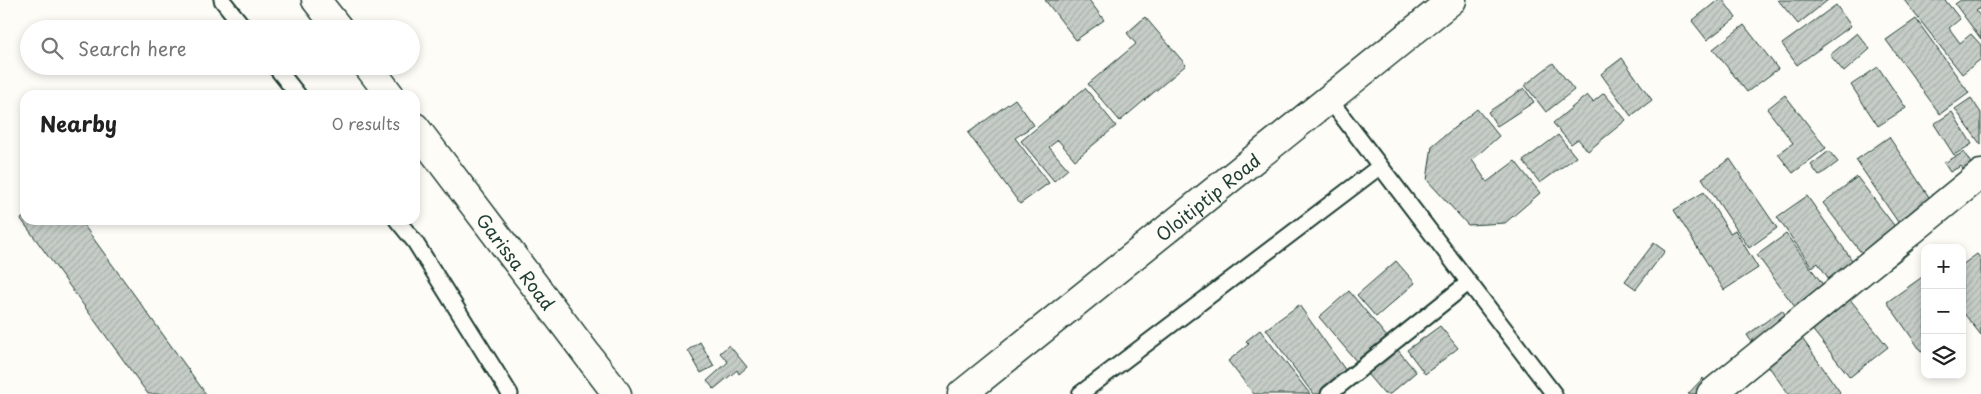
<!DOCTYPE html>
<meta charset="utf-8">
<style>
:root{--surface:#fff;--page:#f6f6f6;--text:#222;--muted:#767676;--line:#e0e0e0}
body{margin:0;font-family:"Playpen Sans",sans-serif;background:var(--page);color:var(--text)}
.controls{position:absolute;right:15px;bottom:15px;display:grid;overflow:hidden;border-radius:10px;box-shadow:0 2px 8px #0003}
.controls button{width:45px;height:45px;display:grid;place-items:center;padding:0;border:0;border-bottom:1px solid var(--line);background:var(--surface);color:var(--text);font:25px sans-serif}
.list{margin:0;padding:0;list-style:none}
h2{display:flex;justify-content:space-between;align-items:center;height:65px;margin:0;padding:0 20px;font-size:21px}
h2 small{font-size:16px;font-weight:400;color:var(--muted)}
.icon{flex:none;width:28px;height:28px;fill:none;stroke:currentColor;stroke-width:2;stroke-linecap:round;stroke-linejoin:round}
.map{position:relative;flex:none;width:1981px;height:394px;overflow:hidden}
.search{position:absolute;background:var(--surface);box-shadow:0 2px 8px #0003;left:20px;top:20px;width:400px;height:55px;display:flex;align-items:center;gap:12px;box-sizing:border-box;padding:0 18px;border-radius:28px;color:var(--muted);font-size:19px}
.panel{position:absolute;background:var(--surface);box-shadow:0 2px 8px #0003;left:20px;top:90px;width:400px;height:135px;border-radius:15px}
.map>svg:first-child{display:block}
.building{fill:url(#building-hatch);stroke:#1f3d34}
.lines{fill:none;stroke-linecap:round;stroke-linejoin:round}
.service-casing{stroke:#1f3d34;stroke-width:19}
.minor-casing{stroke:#1f3d34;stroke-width:31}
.trunk-casing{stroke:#1f3d34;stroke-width:31}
.service{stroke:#fdfcf7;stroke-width:15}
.minor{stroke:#fdfcf7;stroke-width:28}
.trunk{stroke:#fdfcf7;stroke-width:28}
.labels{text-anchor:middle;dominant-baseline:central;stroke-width:4;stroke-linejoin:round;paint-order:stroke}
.street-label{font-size:18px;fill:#1f3d34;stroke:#fdfcf7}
</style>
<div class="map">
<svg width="1981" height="394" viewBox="0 0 1981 394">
<defs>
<pattern id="building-hatch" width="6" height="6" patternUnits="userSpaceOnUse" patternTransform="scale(1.25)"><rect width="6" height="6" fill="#c6cdc7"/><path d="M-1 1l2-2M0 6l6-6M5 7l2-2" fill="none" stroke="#aab1ac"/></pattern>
</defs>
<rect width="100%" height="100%" fill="#fdfcf7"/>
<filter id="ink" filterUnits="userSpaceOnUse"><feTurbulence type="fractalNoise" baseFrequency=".02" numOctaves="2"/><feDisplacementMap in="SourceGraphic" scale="10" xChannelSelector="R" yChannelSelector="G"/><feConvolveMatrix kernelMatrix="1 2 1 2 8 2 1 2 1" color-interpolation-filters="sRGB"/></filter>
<g filter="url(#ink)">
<g class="building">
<path d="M1045 0H1089L1104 20 1076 40Z"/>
<path d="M1718 0H1723L1736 18 1707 40 1692 21Z"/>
<path d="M1778 0H1828L1798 24Z"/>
<path d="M1904 0H1945L1960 19 1949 28 1960 43 1971 34 1981 45V59L1962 74Z"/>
<path d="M1961 0H1981V8L1976 11 1981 17V39L1955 4Z"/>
<path d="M1836 5 1851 26 1797 65 1782 44Z"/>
<path d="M1145 17 1186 65 1120 121 1088 84 1136 44 1127 33Z"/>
<path d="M1916 19 1969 93 1940 114 1886 40Z"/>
<path d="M1744 25 1778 69 1747 92 1713 49Z"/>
<path d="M1857 33 1870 49 1844 72 1830 55Z"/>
<path d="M1622 58 1652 100 1631 116 1601 74Z"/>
<path d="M1553 63 1574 90 1546 112 1525 85Z"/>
<path d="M1878 67 1906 108 1878 126 1851 85Z"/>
<path d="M1085 88 1116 126 1075 160 1058 140 1049 147 1068 169 1054 181 1021 141Z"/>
<path d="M1524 88 1534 102 1497 126 1488 112Z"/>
<path d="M1604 93 1626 120 1588 151 1578 139 1571 144 1553 123 1587 95 1593 102Z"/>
<path d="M1785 95 1826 148 1793 173 1778 154 1793 143 1767 109Z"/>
<path d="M1971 98 1981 113V145L1955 109Z"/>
<path d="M1015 99 1034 125 1015 138 1049 183 1020 204 968 133Z"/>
<path d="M1477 109 1499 136 1472 160 1487 182 1515 161 1540 193 1505 223 1468 225 1427 180 1432 146Z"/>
<path d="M1952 112 1972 144 1954 155 1934 124Z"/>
<path d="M1558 135 1576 157 1540 183 1523 161Z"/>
<path d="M1889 137 1933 203 1900 225 1856 160Z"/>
<path d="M1829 151 1838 162 1819 176 1811 165Z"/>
<path d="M1964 152 1975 170 1967 175 1961 166 1950 172 1944 163Z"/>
<path d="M1730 159 1777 228 1749 248 1702 178Z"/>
<path d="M1857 177 1913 250 1879 276 1823 203Z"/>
<path d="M1704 192 1730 233 1735 230 1758 268 1724 290 1674 210Z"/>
<path d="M1807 196 1859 270 1835 288 1818 263 1812 267 1777 217Z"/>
<path d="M25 216V220H80L206 394H148L21 219Z"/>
<path d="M1786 234 1832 297 1803 318 1757 255Z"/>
<path d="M1654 243 1665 251 1636 289 1625 281Z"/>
<path d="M1977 254 1981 259V335L1962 311V265Z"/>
<path d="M1396 261 1415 283 1376 317 1357 295Z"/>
<path d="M1925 275V349L1921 351 1887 302Z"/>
<path d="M1349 291 1416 372 1390 394H1384L1319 317Z"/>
<path d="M1849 298 1888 347 1850 377 1811 328Z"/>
<path d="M1299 305 1351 378 1327 394H1313L1266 329Z"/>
<path d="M1782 310 1840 392 1838 394H1788L1747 335Z"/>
<path d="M1440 326 1458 348 1425 374 1407 350Z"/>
<path d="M1260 330 1310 394H1254L1228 361 1249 344 1246 341Z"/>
<path d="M700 342 714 366 701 373 688 350Z"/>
<path d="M729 345 747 367 739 374 737 370 714 389 707 381 728 362 720 353Z"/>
<path d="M1703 378 1716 394H1688Z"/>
</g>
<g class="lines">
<defs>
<g id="service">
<path d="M222 0 245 29"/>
<path d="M275 66 298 95"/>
<path d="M1329 99 1554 394"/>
<path d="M397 220 415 242 510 394"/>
<path d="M1080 394 1379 167"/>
<path d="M1329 394 1468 283"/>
</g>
<g id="minor">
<path id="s1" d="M962 394 1452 0"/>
<path d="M1711 394 1981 174"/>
</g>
<g id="trunk">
<path d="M316 0 339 29"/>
<path d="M368 66 390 95"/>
<path id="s2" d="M415 127 617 394"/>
</g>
</defs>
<use href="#service" class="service-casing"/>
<use href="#minor" class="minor-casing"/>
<use href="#trunk" class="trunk-casing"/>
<use href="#service" class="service"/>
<use href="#minor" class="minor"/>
<use href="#trunk" class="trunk"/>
</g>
</g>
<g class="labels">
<g class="street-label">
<text stroke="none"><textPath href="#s1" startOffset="315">Oloitiptip Road</textPath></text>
<text stroke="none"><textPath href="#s2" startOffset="168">Garissa Road</textPath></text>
</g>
</g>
</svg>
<div class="controls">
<button>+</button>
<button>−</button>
<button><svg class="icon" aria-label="layers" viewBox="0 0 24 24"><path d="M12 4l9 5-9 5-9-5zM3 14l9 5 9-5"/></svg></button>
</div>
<div class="search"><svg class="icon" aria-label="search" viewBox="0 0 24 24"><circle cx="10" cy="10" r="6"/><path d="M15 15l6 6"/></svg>Search here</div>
<section class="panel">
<h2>Nearby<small>0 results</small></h2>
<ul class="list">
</ul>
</section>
</div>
